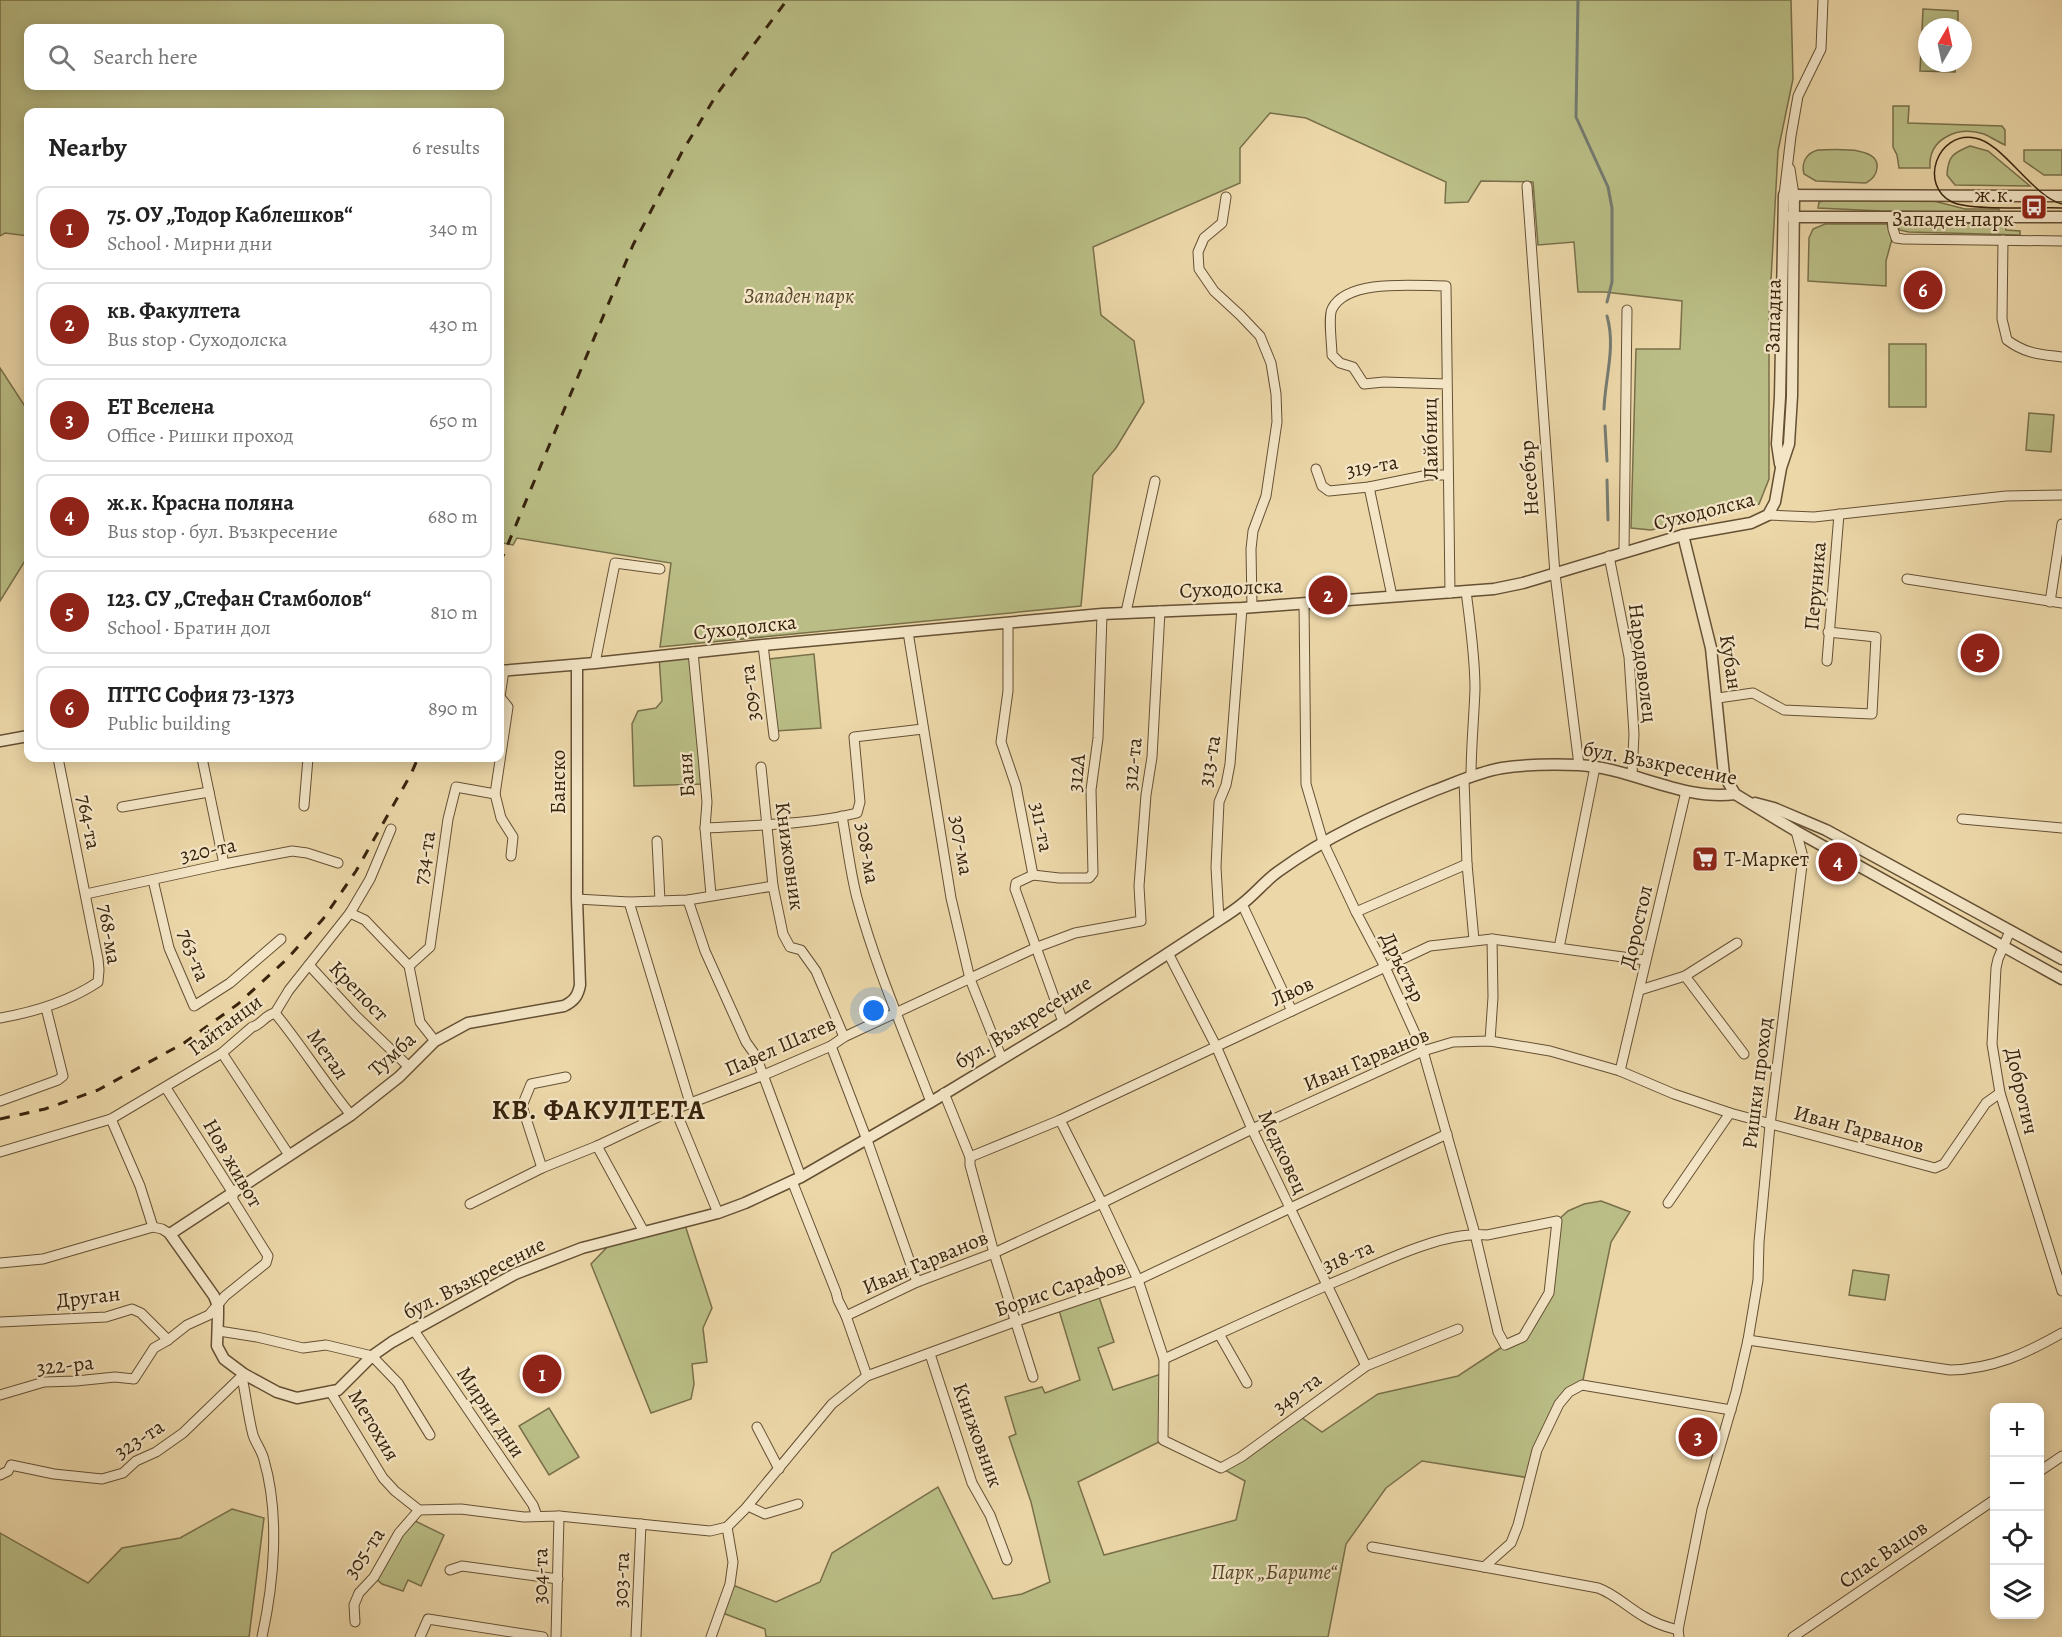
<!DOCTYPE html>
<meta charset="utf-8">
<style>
:root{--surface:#fff;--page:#f2f2f2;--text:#222;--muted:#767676;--line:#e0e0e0;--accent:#8f2418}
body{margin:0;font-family:Alegreya,serif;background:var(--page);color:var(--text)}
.controls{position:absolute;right:18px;bottom:18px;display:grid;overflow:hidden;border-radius:12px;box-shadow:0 3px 15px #0003}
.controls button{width:54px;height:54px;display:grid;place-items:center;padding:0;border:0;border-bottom:2px solid var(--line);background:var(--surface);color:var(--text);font:30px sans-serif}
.compass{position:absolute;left:1918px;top:18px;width:54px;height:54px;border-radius:50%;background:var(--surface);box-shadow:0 3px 15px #0003;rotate:9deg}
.you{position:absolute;left:874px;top:1011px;width:21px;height:21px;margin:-15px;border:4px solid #fff;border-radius:50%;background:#1a73e8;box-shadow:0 0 0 9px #1a73e833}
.badge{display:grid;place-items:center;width:39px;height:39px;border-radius:50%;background:var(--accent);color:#fff;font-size:20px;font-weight:700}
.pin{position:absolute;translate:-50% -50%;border:3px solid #fff;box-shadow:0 2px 6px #0006}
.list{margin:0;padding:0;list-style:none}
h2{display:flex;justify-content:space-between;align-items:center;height:78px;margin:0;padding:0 24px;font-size:26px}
h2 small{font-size:20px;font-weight:400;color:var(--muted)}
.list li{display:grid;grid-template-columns:39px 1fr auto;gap:18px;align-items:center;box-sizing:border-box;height:84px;margin:0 12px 12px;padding:0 12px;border:2px solid var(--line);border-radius:12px}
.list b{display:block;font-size:22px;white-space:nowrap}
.list p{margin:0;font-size:20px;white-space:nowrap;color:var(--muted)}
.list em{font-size:20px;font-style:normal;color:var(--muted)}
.icon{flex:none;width:33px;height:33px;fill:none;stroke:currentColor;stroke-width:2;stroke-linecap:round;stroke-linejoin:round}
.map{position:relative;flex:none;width:2062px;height:1637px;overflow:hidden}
.search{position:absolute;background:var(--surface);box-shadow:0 3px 15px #0003;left:24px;top:24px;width:480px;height:66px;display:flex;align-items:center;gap:15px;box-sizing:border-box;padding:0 21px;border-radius:12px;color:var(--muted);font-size:22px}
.panel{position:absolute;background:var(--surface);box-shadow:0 3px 15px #0003;left:24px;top:108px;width:480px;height:654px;border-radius:12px}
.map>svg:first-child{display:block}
.green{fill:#babe86;stroke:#79704a;stroke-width:1.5;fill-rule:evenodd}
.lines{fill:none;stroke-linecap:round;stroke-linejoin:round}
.stream{stroke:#757c71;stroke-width:3}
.minor-casing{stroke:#655034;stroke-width:11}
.tertiary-casing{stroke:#655034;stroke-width:13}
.minor{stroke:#f3e5c6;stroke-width:9}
.tertiary{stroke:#f3e5c6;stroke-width:10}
.tram{stroke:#38230d;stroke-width:1.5}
.rail{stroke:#38230d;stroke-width:3;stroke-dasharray:10 10;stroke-linecap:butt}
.labels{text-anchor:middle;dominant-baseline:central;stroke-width:4.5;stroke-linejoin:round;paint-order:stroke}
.poi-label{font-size:21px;fill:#38230d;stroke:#f3e5c6;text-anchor:end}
.park-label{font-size:21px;font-style:italic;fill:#584a2b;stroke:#f3e5c6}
.street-label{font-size:21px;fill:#38230d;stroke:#f3e5c6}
.district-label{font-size:27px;font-weight:bold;letter-spacing:1.5px;fill:#38230d;stroke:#f3e5c6}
</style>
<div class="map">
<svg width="2062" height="1637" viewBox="0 0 2062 1637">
<rect width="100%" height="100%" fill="#ecd7a8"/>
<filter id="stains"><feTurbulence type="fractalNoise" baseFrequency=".00333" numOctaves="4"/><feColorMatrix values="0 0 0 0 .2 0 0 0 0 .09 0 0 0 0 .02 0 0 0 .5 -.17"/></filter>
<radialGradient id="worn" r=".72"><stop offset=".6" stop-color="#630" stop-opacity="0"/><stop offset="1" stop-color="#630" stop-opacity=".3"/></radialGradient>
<g class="green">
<path d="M0 0H1791L1793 79 1778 151 1769 317V479L1759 504 1651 530 1631 528 1636 349H1680L1682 301 1605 292H1578L1574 242 1538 245 1533 182 1481 181 1468 202 1445 203 1446 182 1306 118 1270 113 1240 148V183L1093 247 1101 315 1134 341 1144 402 1116 448 1093 475 1081 606 660 647 671 563 517 538 513 545 503 543 500 551V112H28V236L5 233 0 236ZM28 28H500V86H28Z"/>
<path d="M1923 9 1958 11V27H1927V63H1956L1955 72 1920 71Z"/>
<path d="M1893 106H1909L1908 123 2002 126 2005 130V145C1998 142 1991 137 1984 134 1958 126 1928 138 1930 168H1899L1897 155 1893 147Z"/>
<path d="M1970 146 1988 151 2030 186 1955 185 1947 175C1948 156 1953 153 1970 146Z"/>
<path d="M1818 150C1832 150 1880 145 1877 168 1876 176 1872 179 1866 183L1816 181 1804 174C1801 163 1806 153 1818 150Z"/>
<path d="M2024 150H2062V175H2044L2024 161Z"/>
<path d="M1930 200 1965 209H1999V213L1881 211 1818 208 1819 202 1823 201Z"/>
<path d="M2005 223 2006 230 2020 231V235L1909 232 1899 230V224Z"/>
<path d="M1825 224H1887L1892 239 1886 261V286L1808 281 1809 238 1813 229Z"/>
<rect x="1889" y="344" width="37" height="63"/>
<path d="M0 368 28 411V556L0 601Z"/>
<path d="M2029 413 2054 415 2051 452 2026 450Z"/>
<path d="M693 652 705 784 634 786 632 724 638 711 656 708 662 701 659 656Z"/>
<path d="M814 654 821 728 776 731 769 659Z"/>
<path d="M1601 1201 1630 1212 1611 1242 1582 1385 1559 1404 1530 1478 1422 1461 1386 1488 1346 1544 1328 1637H766L765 1629 720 1612 730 1584 776 1602 820 1582 832 1553 938 1487 993 1599 1022 1594 1050 1582 1031 1502 1009 1437 1016 1434 1005 1397 1042 1387 1045 1393 1080 1380 1058 1307 1098 1294 1114 1342 1098 1348 1113 1390 1164 1373 1163 1440 1078 1482 1104 1555 1236 1520 1245 1481 1221 1468 1298 1415 1322 1432 1378 1394 1458 1376 1505 1345 1523 1337 1549 1293 1557 1221 1568 1211 1584 1204Z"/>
<path d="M684 1222 712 1308 703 1328 707 1362 692 1364 694 1384 691 1399 651 1413 591 1264 615 1239Z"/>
<path d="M1853 1270 1889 1275 1885 1300 1849 1295Z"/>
<path d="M549 1408 579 1457 549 1475 519 1426Z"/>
<path d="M232 1509 264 1518 249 1637H0V1533L88 1583 122 1548 180 1538Z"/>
<path d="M411 1519 444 1535 421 1586 408 1580 403 1591 382 1584 374 1577Z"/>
</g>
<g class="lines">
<g class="stream">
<path d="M1578 0 1576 117 1608 187 1612 208V282L1607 302"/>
<path d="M1604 409C1605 378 1616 347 1607 316"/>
<path d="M1605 426 1607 461"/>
<path d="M1607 480 1608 520"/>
</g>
<defs>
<g id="minor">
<path d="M1790 169 1794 195"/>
<path d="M1527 186 1555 574 1579 765"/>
<path d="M1784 195 1791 136 1798 96 1821 49 1823 0"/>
<path d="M1226 197 1222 223 1204 238 1198 252 1199 269 1214 291 1240 315 1260 336 1271 363 1276 394 1277 422 1266 496 1253 531 1251 549 1252 607"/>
<path d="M1892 217 1893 229 1896 238 1903 239 2062 241"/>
<path d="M2003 240 2002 319 2007 340C2026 354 2039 354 2062 357"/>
<path d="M1447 384 1384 382 1364 384 1353 367 1340 363 1332 355C1332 345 1328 317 1332 309 1347 278 1417 286 1446 286L1450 593"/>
<path d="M1316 469 1322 486 1329 491 1369 487 1428 475H1448"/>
<path d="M1369 487 1392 596"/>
<path d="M1768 515 1814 517 2006 496 2062 495"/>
<path d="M1624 551 1627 310"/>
<path d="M1609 556 1629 657 1634 734 1632 774"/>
<path d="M1907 579 2062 603"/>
<path d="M1466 591C1470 623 1475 656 1475 689 1474 718 1471 747 1471 777"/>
<path d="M2050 602 2062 524"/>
<path d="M1126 612 1155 481"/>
<path d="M1008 623V691L1001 742 1016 786 1033 875"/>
<path d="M908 632 951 898 970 979 1002 1059"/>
<path d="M763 645 774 736"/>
<path d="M693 652 703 756 707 802 705 828 711 895"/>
<path d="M1827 661 1839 514"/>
<path d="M595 663 615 563 660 569"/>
<path d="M504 670 500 697 508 707 495 794 501 818 513 837 511 856"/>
<path d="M1718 698 1753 693 1784 710 1872 714 1876 637 1828 632"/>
<path d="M202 758 224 864"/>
<path d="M761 767 773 886 783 934 790 947 801 950 816 971 844 1037"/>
<path d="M1464 779 1467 864 1474 940"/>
<path d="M304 806 308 758"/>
<path d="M122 807 209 792"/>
<path d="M842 816C847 843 850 871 857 898 876 968 905 1034 931 1102"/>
<path d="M1962 819 2062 828"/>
<path d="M705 828C755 825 808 825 857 813L860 802 854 737 923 729"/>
<path d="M657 841 660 901"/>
<path d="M1033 875 1059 878H1089L1093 873 1091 790 1098 738 1102 614"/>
<path d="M1033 875 1016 883 1015 889 1063 1022"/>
<path d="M153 880 169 948 194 1006 230 983 281 939"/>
<path d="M86 894 224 864 292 851 307 853 338 863"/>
<path d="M577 899 629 902 688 900 773 886"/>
<path d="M688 900 705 951 746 1042 756 1056 801 1177"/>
<path d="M629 902 690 1103"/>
<path d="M1242 904 1292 1011"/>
<path d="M1356 912 1467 864"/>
<path d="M350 913 365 920 409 966 420 1022 435 1041"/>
<path d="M1219 920 1216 867 1219 802 1226 785 1230 764 1242 608"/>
<path d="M2010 931 1998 959 1996 968 1992 1044 2000 1093 2062 1291"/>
<path d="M1559 948 1595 767"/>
<path d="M1168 953 1216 1046 1252 1129 1366 1366"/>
<path d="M309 965 356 1016 409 1067"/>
<path d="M409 966 430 947 448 819 456 787 495 794"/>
<path d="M1685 976 1737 943"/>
<path d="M1640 990 1685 976 1744 1054"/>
<path d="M275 1013C302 1046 324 1082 351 1115"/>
<path d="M0 1018C35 1012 68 1002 98 982L99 970 98 959 58 758"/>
<path d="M1490 1041 1493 997 1492 939"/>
<path d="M831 1046 867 1140 917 1282"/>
<path d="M222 1053 289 1155"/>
<path d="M1620 1071 1686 791"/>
<path d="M944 1093 970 1157V1165L994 1253 1033 1377"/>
<path d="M0 1101 58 1080 63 1076 46 1008"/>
<path d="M675 1109 718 1213"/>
<path d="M111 1119 140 1186 153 1227 162 1229 170 1234"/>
<path d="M1060 1120 1102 1203 1138 1280 1164 1359 1163 1440 1221 1468 1241 1457 1366 1366 1458 1329"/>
<path d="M597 1146 644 1232"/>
<path d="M0 1152 111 1119 222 1053 252 1027C261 1025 265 1015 275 1013L289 990 350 913 370 879 391 829"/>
<path d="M970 1157 1060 1120 1430 946 1492 939 1645 960"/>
<path d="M542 1168 522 1106 531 1084 566 1077"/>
<path d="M792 1181 836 1292 838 1300 846 1316 867 1376"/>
<path d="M1668 1203 1730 1113"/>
<path d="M470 1204 542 1168 597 1146 675 1109 764 1075 831 1046 844 1037 1035 948 1075 933 1141 921 1139 886 1146 795 1152 757 1160 611"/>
<path d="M0 1263 43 1259 153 1227"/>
<path d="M846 1316 917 1282 994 1253 1102 1203 1252 1129 1423 1051 1453 1042 1490 1041 1550 1051 1620 1071 1674 1094 1730 1113 1935 1168 1944 1164 1986 1103 2000 1093"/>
<path d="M0 1322 106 1317 132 1309 141 1313 168 1340"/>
<path d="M413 1329 533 1505 537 1516"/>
<path d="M219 1331 257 1337 303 1348 326 1345 372 1356 398 1383 430 1435"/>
<path d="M1219 1334 1247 1383"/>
<path d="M1748 1340 1950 1370C1993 1369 2025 1354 2062 1333"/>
<path d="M930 1354 972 1483 990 1515 1007 1560"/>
<path d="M1164 1359C1228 1330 1291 1300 1356 1273 1392 1257 1448 1231 1487 1235L1557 1221 1549 1293 1523 1337 1505 1345 1498 1332 1475 1234 1423 1051 1385 967 1356 912 1323 842 1306 784 1304 603"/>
<path d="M242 1377C246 1396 248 1416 253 1435 256 1444 262 1451 264 1460 280 1515 274 1582 262 1637"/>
<path d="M330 1391 383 1478 395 1491 419 1510 461 1509 524 1517 559 1516 710 1531 727 1527"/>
<path d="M0 1395 44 1382 76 1381 115 1377 134 1379 154 1348 168 1340 187 1325 209 1315 225 1296 266 1263 268 1256 233 1200V1193L166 1088"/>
<path d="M757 1427 779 1469"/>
<path d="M2040 1471 2062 1456"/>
<path d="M0 1475 8 1471 11 1465 54 1474 102 1479 123 1473 136 1461 156 1452 183 1433 244 1374"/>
<path d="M748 1506 765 1514 798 1504"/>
<path d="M727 1527 745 1509 832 1404 867 1376 1014 1322 1138 1280 1447 1134"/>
<path d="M1372 1547 1484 1567 1511 1543 1518 1525 1537 1450 1559 1404 1569 1392 1582 1385 1731 1410"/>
<path d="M1484 1567 1598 1588C1615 1594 1627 1607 1643 1616 1654 1623 1666 1627 1678 1630"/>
<path d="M450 1570 462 1566 558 1579"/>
<path d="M355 1622 354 1605 359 1593 374 1577 399 1533 419 1510"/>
<path d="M420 1637 428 1619 543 1637"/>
<path d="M556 1637 559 1516"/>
<path d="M636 1637 641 1524"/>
<path d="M711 1637 730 1584 733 1562 727 1527"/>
<path d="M1679 1637 1678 1630 1702 1509 1736 1392 1748 1340 1758 1280 1759 1242 1770 1125 1803 857 1796 831"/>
<path d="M1793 1637 1994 1500"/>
</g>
<g id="tertiary">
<path d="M1790 217H2062"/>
<path d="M1780 464 1777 444 1780 397 1784 195 2062 196"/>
<path d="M1683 535 1711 648 1724 775 1735 794 1796 831 2062 979"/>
<path d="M577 665V899L580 985C578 996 574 1001 564 1006L468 1023 435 1041 399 1077 351 1115 170 1234 214 1296 218 1306V1315L217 1346 224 1359 244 1374 277 1392 297 1398 338 1390 372 1356 392 1342 515 1274 582 1248 718 1213 745 1203 801 1177 931 1102 1063 1022 1219 920C1227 915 1235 910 1242 904 1255 894 1266 880 1279 871 1326 837 1379 813 1433 791 1455 783 1478 772 1502 768 1528 764 1554 764 1579 765 1632 768 1682 801 1735 794"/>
<path d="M500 671 595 663 763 645 1102 614 1242 608 1494 589 1523 583 1683 535 1751 523 1768 515 1775 502 1781 468 1789 444 1792 396 1794 195"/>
<path d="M0 741 28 736"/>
<path d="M1755 803 1774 808 1826 830 2062 959"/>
</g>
</defs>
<use href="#minor" class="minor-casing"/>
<use href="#tertiary" class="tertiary-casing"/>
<use href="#minor" class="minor"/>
<use href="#tertiary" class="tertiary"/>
<path class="tram" d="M2062 204C2033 197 2002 142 1975 138 1936 131 1919 186 1952 202 1970 211 2038 207 2062 208"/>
<g class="rail">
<path d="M500 563 633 245 682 152 717 94 787 0"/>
<path d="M0 1119 45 1109 98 1090 184 1043 238 1004 286 960 323 919 356 871 411 774 418 758"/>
</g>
</g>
<defs>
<symbol id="bus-square" viewBox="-11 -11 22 22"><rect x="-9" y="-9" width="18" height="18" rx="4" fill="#8f2418" stroke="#f3e5c6"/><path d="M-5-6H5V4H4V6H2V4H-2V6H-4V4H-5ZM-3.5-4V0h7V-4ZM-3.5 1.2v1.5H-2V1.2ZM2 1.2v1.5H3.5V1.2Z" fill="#fff"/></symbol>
<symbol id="supermarket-square" viewBox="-11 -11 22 22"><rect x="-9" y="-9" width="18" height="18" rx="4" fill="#8f2418" stroke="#f3e5c6"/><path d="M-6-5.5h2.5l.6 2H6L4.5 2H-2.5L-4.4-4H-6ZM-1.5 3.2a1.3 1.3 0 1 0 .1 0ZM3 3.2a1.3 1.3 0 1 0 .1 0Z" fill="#fff"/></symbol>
</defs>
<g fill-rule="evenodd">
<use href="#bus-square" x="2019" y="192" width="30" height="30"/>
<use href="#supermarket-square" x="1690" y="844" width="30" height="30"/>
</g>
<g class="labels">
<g class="poi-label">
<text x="2014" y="195">ж.к.<tspan x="2014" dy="24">Западен парк</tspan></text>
<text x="1724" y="859" text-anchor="start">Т-Маркет</text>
</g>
<g class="park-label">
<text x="799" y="296">Западен парк</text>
<text x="1274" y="1572">Парк „Барите“</text>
</g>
<g class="street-label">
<text transform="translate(1773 316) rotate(-89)">Западна</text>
<text transform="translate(1430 439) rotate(-91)">Лайбниц</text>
<text transform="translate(1372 466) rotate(-10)">319-та</text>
<text transform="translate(1529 478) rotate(-94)">Несебър</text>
<text transform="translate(1704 511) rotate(-14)">Суходолска</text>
<text transform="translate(1815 586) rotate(-85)">Перуника</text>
<text transform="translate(1231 588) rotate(-3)">Суходолска</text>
<text transform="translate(745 627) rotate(-6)">Суходолска</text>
<text transform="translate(1731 662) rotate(81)">Кубан</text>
<text transform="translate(1643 663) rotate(83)">Народоволец</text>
<text transform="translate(750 693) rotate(-97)">309-та</text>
<text transform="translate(1209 761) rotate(-80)">313-та</text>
<text transform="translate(1660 763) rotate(11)">бул. Възкресение</text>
<text transform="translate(1132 764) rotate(-84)">312-та</text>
<text transform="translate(1076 773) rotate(-84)">312А</text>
<text transform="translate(686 775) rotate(-94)">Баня</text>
<text transform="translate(558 782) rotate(-90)">Банско</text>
<text transform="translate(89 822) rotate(79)">764-та</text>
<text transform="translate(1042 827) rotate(79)">311-та</text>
<text transform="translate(962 845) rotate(81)">307-ма</text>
<text transform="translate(208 850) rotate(-12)">320-та</text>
<text transform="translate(868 853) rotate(81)">308-ма</text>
<text transform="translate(790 856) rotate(82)">Книжовник</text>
<text transform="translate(424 858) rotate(-81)">734-та</text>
<text transform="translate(1636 927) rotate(-77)">Доростол</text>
<text transform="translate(110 934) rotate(81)">768-ма</text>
<text transform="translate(194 955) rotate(69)">763-та</text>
<text transform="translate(1403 967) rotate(64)">Дръстър</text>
<text transform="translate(359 991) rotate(46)">Крепост</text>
<text transform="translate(1292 991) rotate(-25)">Лвов</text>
<text transform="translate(1023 1022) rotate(-32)">бул. Възкресение</text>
<text transform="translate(225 1025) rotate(-37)">Гайтанци</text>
<text transform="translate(780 1046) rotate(-24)">Павел Шатев</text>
<text transform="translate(328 1054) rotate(55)">Метал</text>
<text transform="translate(392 1054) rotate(-42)">Тумба</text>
<text transform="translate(1366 1059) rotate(-23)">Иван Гарванов</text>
<text transform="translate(1757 1083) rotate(-83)">Ришки проход</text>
<text transform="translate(2022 1091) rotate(77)">Добротич</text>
<text transform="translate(1859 1129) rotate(15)">Иван Гарванов</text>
<text transform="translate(1283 1152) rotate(65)">Медковец</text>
<text transform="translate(233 1163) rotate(60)">Нов живот</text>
<text transform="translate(1348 1256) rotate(-23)">318-та</text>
<text transform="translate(925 1262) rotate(-23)">Иван Гарванов</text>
<text transform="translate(474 1278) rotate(-27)">бул. Възкресение</text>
<text transform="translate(1060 1288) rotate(-19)">Борис Сарафов</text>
<text transform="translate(88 1297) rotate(-7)">Друган</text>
<text transform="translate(65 1365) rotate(-6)">322-ра</text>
<text transform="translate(1297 1393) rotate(-37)">349-та</text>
<text transform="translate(491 1412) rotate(56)">Мирни дни</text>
<text transform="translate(374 1425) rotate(59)">Метохия</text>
<text transform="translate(978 1435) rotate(70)">Книжовник</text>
<text transform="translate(139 1439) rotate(-33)">323-та</text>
<text transform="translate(364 1553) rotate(-56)">305-та</text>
<text transform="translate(1883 1554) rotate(-35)">Спас Вацов</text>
<text transform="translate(540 1576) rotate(-89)">304-та</text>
<text transform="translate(621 1580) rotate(-88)">303-та</text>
</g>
<g class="district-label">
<text x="599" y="1110">КВ. ФАКУЛТЕТА</text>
</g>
</g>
<rect width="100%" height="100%" filter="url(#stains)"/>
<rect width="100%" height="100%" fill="url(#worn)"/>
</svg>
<div class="controls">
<button>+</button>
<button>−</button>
<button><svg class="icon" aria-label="locate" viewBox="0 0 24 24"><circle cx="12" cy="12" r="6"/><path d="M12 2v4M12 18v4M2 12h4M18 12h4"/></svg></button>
<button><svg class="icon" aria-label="layers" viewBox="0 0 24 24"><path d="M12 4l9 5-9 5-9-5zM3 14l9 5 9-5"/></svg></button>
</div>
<svg class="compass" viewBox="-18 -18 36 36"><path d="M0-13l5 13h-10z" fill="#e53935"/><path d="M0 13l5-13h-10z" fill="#767676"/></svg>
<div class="you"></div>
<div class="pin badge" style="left:542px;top:1374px">1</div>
<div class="pin badge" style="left:1328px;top:595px">2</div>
<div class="pin badge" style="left:1698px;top:1437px">3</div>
<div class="pin badge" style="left:1838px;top:862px">4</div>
<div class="pin badge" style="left:1980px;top:653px">5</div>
<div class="pin badge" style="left:1923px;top:290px">6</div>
<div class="search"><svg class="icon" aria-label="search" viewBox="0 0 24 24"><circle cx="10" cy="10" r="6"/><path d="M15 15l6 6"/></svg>Search here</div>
<section class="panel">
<h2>Nearby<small>6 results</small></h2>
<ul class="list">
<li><span class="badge">1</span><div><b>75. ОУ „Тодор Каблешков“</b><p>School · Мирни дни</p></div><em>340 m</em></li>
<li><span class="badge">2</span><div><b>кв. Факултета</b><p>Bus stop · Суходолска</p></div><em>430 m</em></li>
<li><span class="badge">3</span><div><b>ЕТ Вселена</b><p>Office · Ришки проход</p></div><em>650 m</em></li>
<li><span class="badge">4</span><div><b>ж.к. Красна поляна</b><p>Bus stop · бул. Възкресение</p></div><em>680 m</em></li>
<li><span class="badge">5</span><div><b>123. СУ „Стефан Стамболов“</b><p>School · Братин дол</p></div><em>810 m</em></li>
<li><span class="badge">6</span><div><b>ПТТС София 73-1373</b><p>Public building</p></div><em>890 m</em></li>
</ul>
</section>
</div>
